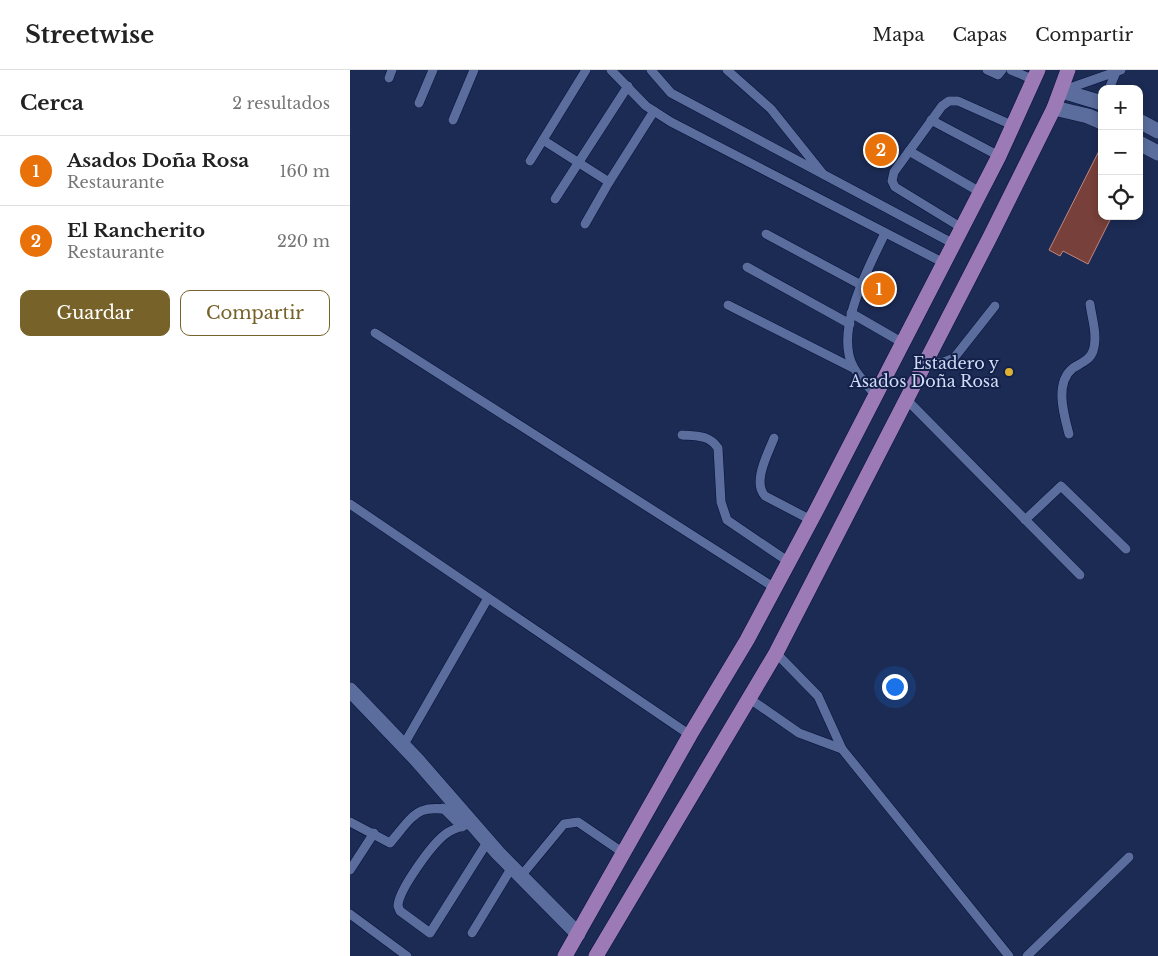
<!DOCTYPE html>
<html lang="es">
<meta charset="utf-8">
<style>
:root{--surface:#fff;--page:#f2f2f2;--text:#222;--muted:#767676;--line:#e0e0e0;--accent:#77622a}
body{margin:0;font-family:"Libre Baskerville",serif;background:var(--page);color:var(--text)}
.controls{position:absolute;right:15px;top:15px;display:grid;overflow:hidden;border-radius:10px;box-shadow:0 2px 8px #0003}
.controls button{width:45px;height:45px;display:grid;place-items:center;padding:0;border:0;border-bottom:1px solid var(--line);background:var(--surface);color:var(--text);font:25px sans-serif}
.you{position:absolute;left:544px;top:616px;width:18px;height:18px;margin:-12px;border:4px solid #fff;border-radius:50%;background:#1a73e8;box-shadow:0 0 0 8px #1a73e833}
.badge{display:grid;place-items:center;width:32px;height:32px;border-radius:50%;background:var(--accent);color:#fff;font-size:16px;font-weight:700}
.pin{position:absolute;translate:-50% -50%;border:2px solid #fff;box-shadow:0 1px 5px #0006}
.list{margin:0;padding:0;list-style:none}
h2{display:flex;justify-content:space-between;align-items:center;height:65px;margin:0;padding:0 20px;font-size:21px}
h2 small{font-size:16px;font-weight:400;color:var(--muted)}
.list li{display:grid;grid-template-columns:32px 1fr auto;gap:15px;align-items:center;box-sizing:border-box;height:70px;padding:0 20px;border-top:1px solid var(--line)}
.list b{display:block;font-size:19px;white-space:nowrap}
.list p{margin:0;font-size:16px;white-space:nowrap;color:var(--muted)}
.list em{font-size:16px;font-style:normal;color:var(--muted)}
.actions{display:flex;gap:10px;padding:15px 20px}
.actions a{flex:1;padding:11px 0;border:1px solid var(--accent);border-radius:10px;text-align:center;font-size:18px;color:var(--accent)}
.actions .main{background:var(--accent);color:#fff}
.icon{flex:none;width:28px;height:28px;fill:none;stroke:currentColor;stroke-width:2;stroke-linecap:round;stroke-linejoin:round}
.map{position:relative;flex:none;width:808px;height:886px;overflow:hidden}
header{display:flex;align-items:center;gap:30px;box-sizing:border-box;height:70px;padding:0 25px;background:var(--surface);border-bottom:1px solid var(--line)}
header strong{font-size:24px}
nav{display:flex;gap:28px;margin-inline-start:auto;font-size:18px}
main{display:flex}
aside{flex:1;background:var(--surface)}
.map>svg:first-child{display:block}
.building{fill:#77403a;stroke:#c4867e}
.lines{fill:none;stroke-linecap:round;stroke-linejoin:round}
.lane-casing{stroke:#071139;stroke-width:10}
.street-casing{stroke:#071139;stroke-width:16}
.primary-casing{stroke:#071139;stroke-width:16}
.lane{stroke:#5a6d9c;stroke-width:9}
.street{stroke:#5a6d9c;stroke-width:15}
.primary{stroke:#9c7ab6;stroke-width:15}
.poi-dot{fill:#dfb133;stroke:#132049;stroke-width:2}
.labels{text-anchor:middle;dominant-baseline:central;stroke-width:4;stroke-linejoin:round;paint-order:stroke}
.poi-label{font-size:16px;fill:#d1dcf7;stroke:#132049;text-anchor:end}
</style>
<header>
<strong>Streetwise</strong>
<nav><a>Mapa</a><a>Capas</a><a>Compartir</a></nav>
</header>
<main>
<aside>
<h2>Cerca<small>2 resultados</small></h2>
<ul class="list">
<li><span class="badge" style="background:#e8710a">1</span><div><b>Asados Doña Rosa</b><p>Restaurante</p></div><em>160 m</em></li>
<li><span class="badge" style="background:#e8710a">2</span><div><b>El Rancherito</b><p>Restaurante</p></div><em>220 m</em></li>
</ul>
<div class="actions"><a class="main">Guardar</a><a>Compartir</a></div>
</aside>
<div class="map">
<svg width="808" height="886" viewBox="0 0 808 886">
<rect width="100%" height="100%" fill="#1c2b54"/>
<path class="building" d="M752 75V146H762L738 194 713 181 710 186 699 180Z"/>
<g class="lines">
<defs>
<g id="lane">
<path d="M261 0 296 36 321 52 594 193"/>
<path d="M301 0 321 23 604 174"/>
<path d="M377 0 421 39 473 104"/>
<path d="M637 0 648 5 652 0"/>
<path d="M661 0 684 10"/>
<path d="M39 8 42 0"/>
<path d="M759 19 766 2"/>
<path d="M714 20 771 0"/>
<path d="M69 33 83 0"/>
<path d="M103 50 124 0"/>
<path d="M581 50 649 86"/>
<path d="M193 70 259 112"/>
<path d="M559 81 630 122"/>
<path d="M180 91 236 0"/>
<path d="M205 129 278 16"/>
<path d="M235 154 259 112 304 41"/>
<path d="M612 158 545 117 542 111 544 102 592 36 599 31H608L664 56"/>
<path d="M416 164 511 215"/>
<path d="M397 197 500 254"/>
<path d="M378 235 503 298"/>
<path d="M501 243 553 273"/>
<path d="M25 263 425 518"/>
<path d="M576 293 594 292 604 288 645 236"/>
<path d="M526 326C519 317 510 308 504 298 483 262 519 197 535 163"/>
<path d="M557 330 730 505"/>
<path d="M719 364C714 345 704 313 723 298 731 293 740 290 743 281 748 266 742 249 740 234"/>
<path d="M332 365C347 366 359 365 368 378L371 432 377 450 439 492"/>
<path d="M424 368C418 384 402 412 415 426L461 450"/>
<path d="M0 434 340 665"/>
<path d="M675 450 711 416 776 479"/>
<path d="M426 583 468 626 492 679 659 886"/>
<path d="M400 629 449 663 492 679"/>
<path d="M53 676 138 528"/>
<path d="M93 738 112 757"/>
<path d="M0 752 40 773C67 741 67 733 111 742"/>
<path d="M122 753C114 756 104 758 97 763 83 772 48 821 48 836L50 841 80 863 138 771"/>
<path d="M0 800 24 763"/>
<path d="M171 806 214 754 228 752 272 782"/>
<path d="M0 844 57 886"/>
<path d="M122 863 162 797"/>
<path d="M677 886 779 787"/>
</g>
<g id="street">
<path d="M712 21 752 33"/>
<path d="M704 38 738 46 752 52"/>
<path d="M789 51 808 61"/>
<path d="M789 73 808 83"/>
<path d="M0 620 67 690 148 783 228 864"/>
</g>
<g id="primary">
<path d="M215 886 340 665 397 570 466 441 649 86 688 0"/>
<path d="M246 886 426 583 640 167 704 38 718 0"/>
</g>
</defs>
<use href="#lane" class="lane-casing"/>
<use href="#street" class="street-casing"/>
<use href="#primary" class="primary-casing"/>
<use href="#lane" class="lane"/>
<use href="#street" class="street"/>
<use href="#primary" class="primary"/>
</g>
<circle class="poi-dot" cx="659" cy="302" r="5"/>
<g class="labels">
<g class="poi-label">
<text x="649" y="293">Estadero y<tspan x="649" dy="18">Asados Doña Rosa</tspan></text>
</g>
</g>
</svg>
<div class="controls">
<button>+</button>
<button>−</button>
<button><svg class="icon" aria-label="locate" viewBox="0 0 24 24"><circle cx="12" cy="12" r="6"/><path d="M12 2v4M12 18v4M2 12h4M18 12h4"/></svg></button>
</div>
<div class="you"></div>
<div class="pin badge" style="left:529px;top:219px;background:#e8710a">1</div>
<div class="pin badge" style="left:531px;top:80px;background:#e8710a">2</div>
</div>
</main>
